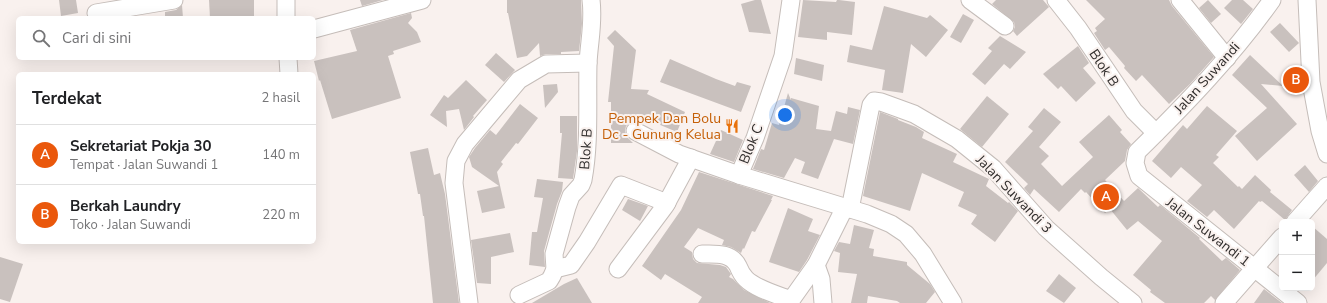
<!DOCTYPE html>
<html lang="id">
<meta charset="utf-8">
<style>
:root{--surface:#fff;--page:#f6f6f6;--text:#202124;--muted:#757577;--line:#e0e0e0;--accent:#ea580c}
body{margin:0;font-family:"Nunito Sans",sans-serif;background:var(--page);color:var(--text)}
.controls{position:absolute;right:12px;bottom:12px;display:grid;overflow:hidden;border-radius:6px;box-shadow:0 4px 16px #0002}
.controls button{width:36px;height:36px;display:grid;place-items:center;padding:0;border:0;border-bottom:1px solid var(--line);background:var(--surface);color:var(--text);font:20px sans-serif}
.you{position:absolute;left:785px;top:115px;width:14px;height:14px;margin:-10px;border:3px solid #fff;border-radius:50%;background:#1a73e8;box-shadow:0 0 0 6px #1a73e833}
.badge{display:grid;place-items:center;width:26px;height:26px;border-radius:50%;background:var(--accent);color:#fff;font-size:13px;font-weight:700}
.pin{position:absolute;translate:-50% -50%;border:2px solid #fff;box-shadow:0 1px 4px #0006}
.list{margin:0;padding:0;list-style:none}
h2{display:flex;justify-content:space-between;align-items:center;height:52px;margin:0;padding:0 16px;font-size:17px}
h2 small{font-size:13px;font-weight:400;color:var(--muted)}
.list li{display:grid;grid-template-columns:26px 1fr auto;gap:12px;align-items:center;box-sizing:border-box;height:60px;padding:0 16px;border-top:1px solid var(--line)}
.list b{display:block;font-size:15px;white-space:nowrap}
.list p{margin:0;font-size:13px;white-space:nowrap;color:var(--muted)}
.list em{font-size:13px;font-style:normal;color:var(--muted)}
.icon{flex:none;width:22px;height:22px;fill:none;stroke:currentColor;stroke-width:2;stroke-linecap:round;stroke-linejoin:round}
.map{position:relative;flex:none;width:1327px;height:303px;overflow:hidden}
.search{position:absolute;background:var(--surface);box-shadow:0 4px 16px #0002;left:16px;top:16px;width:300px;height:44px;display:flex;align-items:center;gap:10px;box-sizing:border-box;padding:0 14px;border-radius:6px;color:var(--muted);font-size:15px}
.panel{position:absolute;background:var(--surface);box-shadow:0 4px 16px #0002;left:16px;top:72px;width:300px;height:172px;border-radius:6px}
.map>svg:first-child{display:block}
.building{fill:#c9c1be}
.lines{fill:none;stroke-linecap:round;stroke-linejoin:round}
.street-casing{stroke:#c5bdb9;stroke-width:19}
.street{stroke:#fff;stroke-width:17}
.labels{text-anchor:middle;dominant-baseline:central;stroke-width:4;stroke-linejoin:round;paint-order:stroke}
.street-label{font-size:14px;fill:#302d2c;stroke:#f9f1ee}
.food-label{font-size:14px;fill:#c56008;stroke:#f9f1ee;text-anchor:end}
</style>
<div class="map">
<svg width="1327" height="303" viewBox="0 0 1327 303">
<rect width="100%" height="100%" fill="#f9f1ee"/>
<g class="building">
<path d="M59 0H76L78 13 61 16Z"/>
<path d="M209 0H254V18H210Z"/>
<path d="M360 0H383L362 6Z"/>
<path d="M507 0H581L582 24 579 51 561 52V54H546L540 56 539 43 527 56 517 58 508 13H507Z"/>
<path d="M755 0H761L771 34 749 32 741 4Z"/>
<path d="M803 0 836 2 837 0H839L855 2 852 35 827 32V40L798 37Z"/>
<path d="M996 0H1043L1049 7 1017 36 1013 31 1015 27 1014 22 992 4Z"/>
<path d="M1086 0H1169L1172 6 1214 57 1190 84 1169 104 1142 75 1136 81 1124 68 1125 66 1109 47 1105 50 1094 33 1097 31 1095 28 1105 19Z"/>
<path d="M1208 0 1221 14 1211 23 1199 8Z"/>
<path d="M1232 0H1243L1253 9 1241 24 1224 8Z"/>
<path d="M182 5 183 18H165V12L176 10Z"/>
<path d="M884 6 927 18 930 15 948 30 926 57 911 44 903 93 882 90 885 70 847 62 850 45 872 50Z"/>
<path d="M411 13 412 18 408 23 417 32 421 42 393 51 394 54 388 56 401 98 332 119 320 80 319 81 314 61 357 51 350 30Z"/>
<path d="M963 14 974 20 961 43 950 37Z"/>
<path d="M1280 23 1299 43 1289 52 1270 32Z"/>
<path d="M615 30 636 50 631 89 649 90 647 94 685 112 677 132 634 114V121L629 123 626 126 625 131 627 137 633 143H611V102H608L614 46 607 38Z"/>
<path d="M1000 36 1026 52 1010 69 1004 64 985 85 972 74 992 51 988 48Z"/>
<path d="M1078 46 1089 63 1083 68 1096 83 1076 102 1061 86 1058 89 1043 74Z"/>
<path d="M496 53 515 70 504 82 485 65Z"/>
<path d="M1250 55 1283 86 1261 84 1297 124 1257 161 1235 136 1267 108 1232 75Z"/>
<path d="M796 58 824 65 822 81 794 74Z"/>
<path d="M670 59 716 79 735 86 737 82 751 86 741 112 660 82Z"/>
<path d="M1288 72 1301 73 1302 88 1286 86Z"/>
<path d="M466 80 487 100 473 116 474 117 464 130 459 109 446 111 447 127 430 115 444 95 448 98Z"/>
<path d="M557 84 558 92 545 108 543 85Z"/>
<path d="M788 93 791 100V98L819 106 816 129 831 131 836 111 847 114 848 107 860 110 853 144 834 139 818 179 801 173 805 162 795 158 784 178 753 169 761 149 764 150 772 123 779 125Z"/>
<path d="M987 96 1009 114 982 147 960 129Z"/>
<path d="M520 104 538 118 518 144 516 143 501 162 503 164 497 172 505 208 482 213 477 191 499 186 472 167 469 157 475 148 490 130 496 135Z"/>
<path d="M1207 106 1237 131 1216 155 1219 157 1213 163 1238 187 1239 186 1242 189 1255 175 1271 190 1270 192 1292 210 1285 220 1262 201 1260 202 1259 201 1234 229 1214 210 1207 217 1187 201 1202 185 1181 167 1171 178 1152 161 1183 125 1187 129Z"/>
<path d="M1044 108 1061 122 1039 147 1049 156 1041 164 1062 186 1093 157 1079 142 1109 115 1122 130 1120 132 1131 144 1127 150 1125 161 1105 180 1124 201 1138 188 1158 207 1160 205 1200 238 1199 239 1222 261 1226 258 1240 270 1215 300 1211 296 1204 303H1165L1150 292 1151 290 1133 275 1162 241 1138 221 1127 230 1110 209 1105 213 1086 192 1085 193 1081 189 1059 212 1034 189 1030 195 1024 188 1028 184 1005 162 1033 131 1028 127Z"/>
<path d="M880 112 898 119V120L916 127 924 132 922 138 957 154 953 162 989 179 986 186 1008 203 1009 202 1018 211 995 242 971 224 977 215 958 206 964 192 922 173 910 211 863 196Z"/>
<path d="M560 116H577V151L573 179 558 178 562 133H560Z"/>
<path d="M721 130 743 140 734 162 710 154Z"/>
<path d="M428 148 434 175 440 173 445 194 459 303H433L424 216H423L420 194H418L410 152Z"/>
<path d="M1305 165 1318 181 1309 192 1294 175Z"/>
<path d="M699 172 773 196 771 200H772L755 232 752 231 744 249 743 248 741 253 731 247 722 245 724 240 698 228 684 247 692 252 693 259 697 263 720 265 726 267 731 274 729 277 733 279 744 290 770 303H698L702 297 665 274 661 280 642 266 681 210Z"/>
<path d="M537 179 563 182 562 191 557 204 544 251 545 267 529 265 532 232H537L543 198 534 197Z"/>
<path d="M628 199 648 206 640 221 622 210Z"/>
<path d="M788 208 813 219 808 231 820 235 807 260 799 272 769 262Z"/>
<path d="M854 225 874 230 869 248 874 249 873 256 907 262V265L930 284 935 292 926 303H900L897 301 868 296 867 303H851L857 274 838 272 840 253 834 251 839 242 850 244Z"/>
<path d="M1312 226 1327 239V263L1312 281Z"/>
<path d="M510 233 514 252 491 257V284L477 283 471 240Z"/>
<path d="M0 257 23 264 10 302 0 299Z"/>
<path d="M1059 274 1076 288 1064 303 1046 291Z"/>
<path d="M577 278 592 303H532L564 284Z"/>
<path d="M1264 289 1282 303H1254Z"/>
</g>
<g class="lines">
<defs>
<g id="street">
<path d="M286 0V18"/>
<path d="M791 0 783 56 755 138 739 175 867 214 891 224 906 234 923 254 953 303"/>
<path d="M970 0 1005 26"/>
<path d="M1056 0 1078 28 1134 111 1156 133"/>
<path d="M1180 0 1227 58"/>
<path d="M1272 0C1233 55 1186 104 1137 152L1135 163 1139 176 1298 303"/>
<path d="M1307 0 1311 82 1320 131 1327 154"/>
<path d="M96 13 174 0"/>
<path d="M314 29 422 0"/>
<path d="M288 58 289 74"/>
<path d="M635 131 679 154 739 175"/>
<path d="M850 209 871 105 874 101 881 102 914 114 957 139 993 168 1046 228 1101 277 1133 303"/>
<path d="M1295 222 1327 186"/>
<path d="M702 254C715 254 731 252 738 266 740 271 742 275 746 279 756 289 778 295 791 300"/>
<path d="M816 265 821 279 823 303"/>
<path d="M555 269 571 265 587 242 621 185 667 203"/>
<path d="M618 269 665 206 691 158"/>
<path d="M519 295 549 281 552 276 555 269 554 254 567 207 571 196 581 185 583 180C590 142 587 103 588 64 589 42 594 22 591 0"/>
<path d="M469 303 454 183 456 161 465 144 519 80 546 64 588 63"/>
<path d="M789 303 816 265 845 207"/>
<path d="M1224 303 1282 237"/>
</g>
</defs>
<use href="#street" class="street-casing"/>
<use href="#street" class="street"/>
</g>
<defs>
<symbol id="restaurant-bare" viewBox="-9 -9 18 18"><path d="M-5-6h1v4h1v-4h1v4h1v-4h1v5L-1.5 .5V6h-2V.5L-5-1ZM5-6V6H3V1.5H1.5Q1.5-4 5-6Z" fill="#e8710a" stroke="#f9f1ee" stroke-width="2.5" paint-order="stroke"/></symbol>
</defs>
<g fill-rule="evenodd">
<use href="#restaurant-bare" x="722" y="116" width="20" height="20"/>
</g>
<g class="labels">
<g class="street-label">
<text transform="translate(1104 68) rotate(56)">Blok B</text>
<text transform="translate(1207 78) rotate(-48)">Jalan Suwandi</text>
<text transform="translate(751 144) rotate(-68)">Blok C</text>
<text transform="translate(586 149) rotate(-86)">Blok B</text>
<text transform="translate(1014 194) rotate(46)">Jalan Suwandi 3</text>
<text transform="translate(1208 232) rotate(38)">Jalan Suwandi 1</text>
</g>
<g class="food-label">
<text x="721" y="118">Pempek Dan Bolu<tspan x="721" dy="16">Dc - Gunung Kelua</tspan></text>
</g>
</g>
</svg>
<div class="controls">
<button>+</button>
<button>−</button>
</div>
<div class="you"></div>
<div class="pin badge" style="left:1106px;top:197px">A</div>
<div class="pin badge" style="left:1296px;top:80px">B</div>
<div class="search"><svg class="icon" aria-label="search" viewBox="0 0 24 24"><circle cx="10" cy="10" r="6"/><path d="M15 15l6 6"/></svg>Cari di sini</div>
<section class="panel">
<h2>Terdekat<small>2 hasil</small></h2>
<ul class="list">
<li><span class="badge">A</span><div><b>Sekretariat Pokja 30</b><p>Tempat · Jalan Suwandi 1</p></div><em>140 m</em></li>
<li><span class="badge">B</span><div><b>Berkah Laundry</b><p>Toko · Jalan Suwandi</p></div><em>220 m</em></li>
</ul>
</section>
</div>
